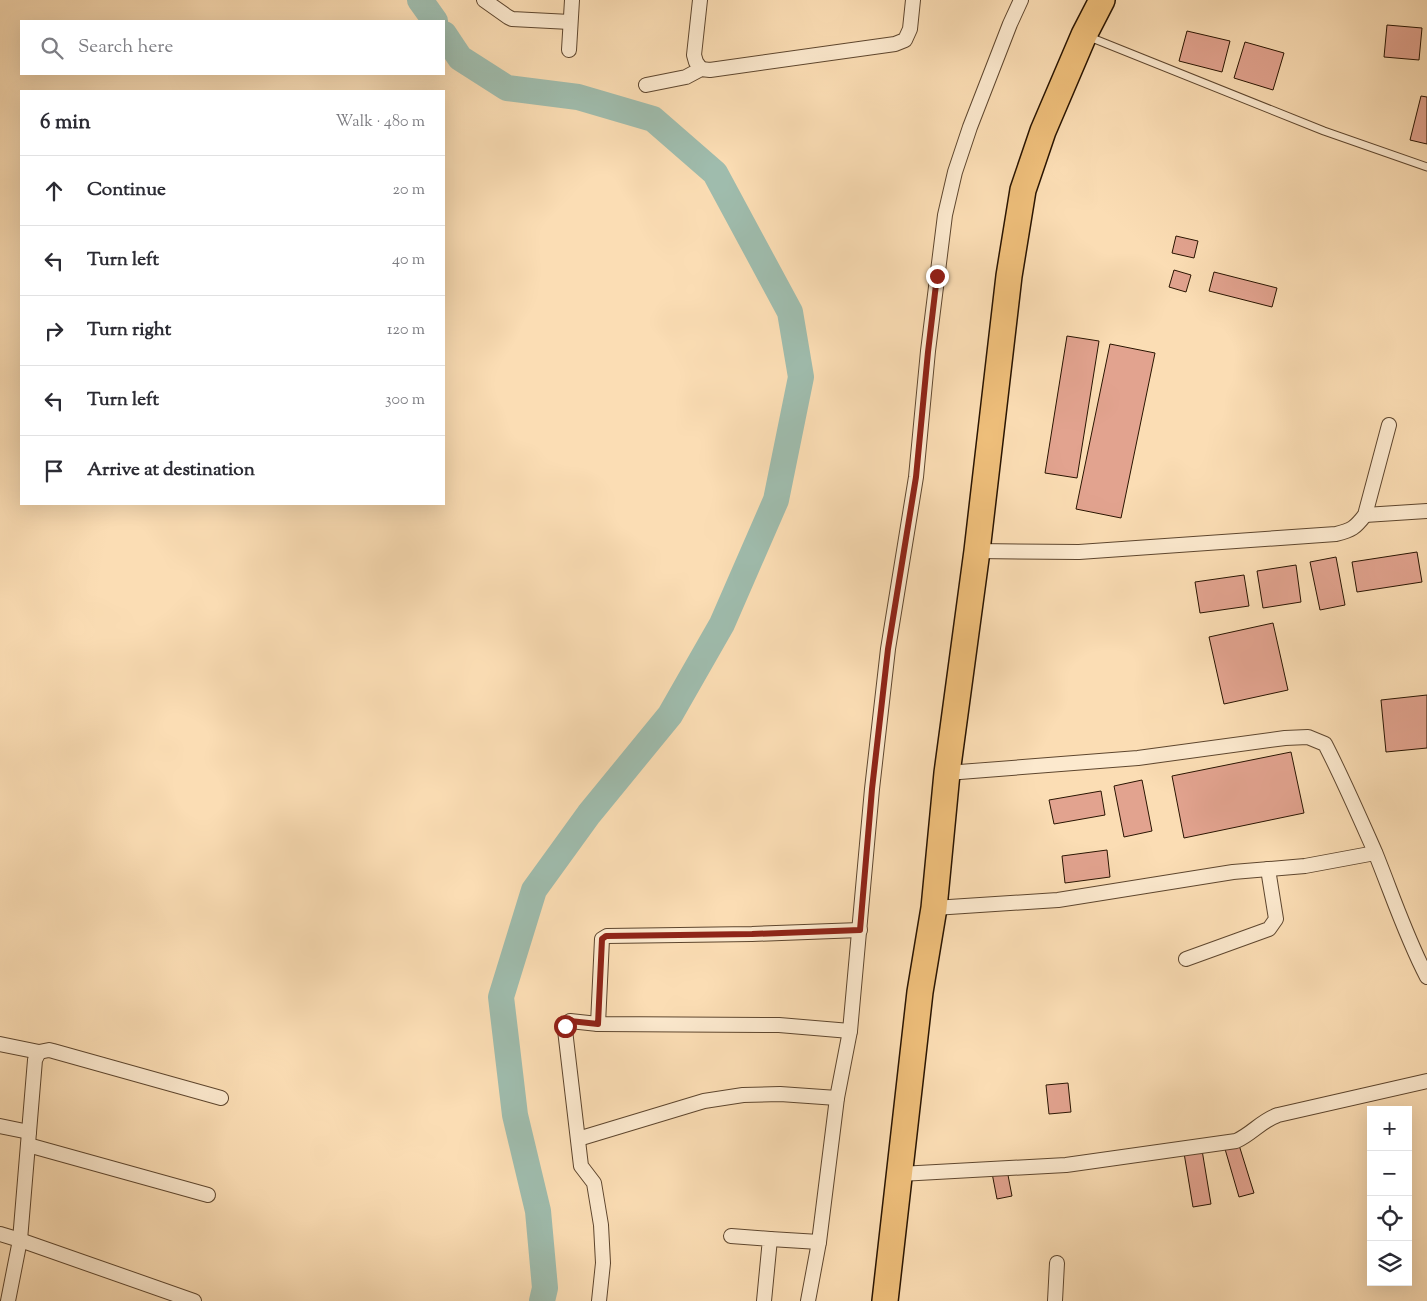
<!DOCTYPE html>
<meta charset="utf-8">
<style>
:root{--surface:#fff;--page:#f2f2f3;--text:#2b2b33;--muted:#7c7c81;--line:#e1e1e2}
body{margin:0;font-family:"Sorts Mill Goudy",serif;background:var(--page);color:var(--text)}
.controls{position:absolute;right:15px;bottom:15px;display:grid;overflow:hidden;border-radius:0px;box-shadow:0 5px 20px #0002}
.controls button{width:45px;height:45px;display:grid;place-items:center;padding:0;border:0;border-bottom:1px solid var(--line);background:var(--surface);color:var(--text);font:25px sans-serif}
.stop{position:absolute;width:15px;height:15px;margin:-11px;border:4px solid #8f2418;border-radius:50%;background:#fff}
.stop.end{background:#8f2418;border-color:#fff;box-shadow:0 1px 5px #0008}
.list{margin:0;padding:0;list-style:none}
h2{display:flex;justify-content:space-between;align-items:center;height:65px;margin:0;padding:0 20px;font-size:21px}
h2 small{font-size:16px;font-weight:400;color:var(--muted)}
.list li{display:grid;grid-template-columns:32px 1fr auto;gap:15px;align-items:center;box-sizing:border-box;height:70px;padding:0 20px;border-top:1px solid var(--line)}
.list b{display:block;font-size:19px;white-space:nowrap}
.list em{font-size:16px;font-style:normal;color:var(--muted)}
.icon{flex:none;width:28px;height:28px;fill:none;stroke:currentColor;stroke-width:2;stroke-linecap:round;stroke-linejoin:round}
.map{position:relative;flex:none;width:1427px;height:1301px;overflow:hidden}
.search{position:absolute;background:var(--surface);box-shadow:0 5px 20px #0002;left:20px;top:20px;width:425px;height:55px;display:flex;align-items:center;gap:12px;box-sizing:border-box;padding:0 18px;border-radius:0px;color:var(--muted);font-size:19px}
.panel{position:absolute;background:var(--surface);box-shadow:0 5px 20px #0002;left:20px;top:90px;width:425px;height:415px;border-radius:0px}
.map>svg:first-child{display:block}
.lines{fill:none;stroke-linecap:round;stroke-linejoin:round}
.river{stroke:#9fbcad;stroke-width:26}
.building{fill:#e2a38f;stroke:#291401}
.lane-casing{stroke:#5e462e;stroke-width:9}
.street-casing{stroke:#5e462e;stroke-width:16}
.highway-casing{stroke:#291401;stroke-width:28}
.lane{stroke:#fce9ce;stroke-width:7}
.street{stroke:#fce9ce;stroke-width:14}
.highway{stroke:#eebe7a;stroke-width:25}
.route{stroke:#8f2418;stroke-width:6}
</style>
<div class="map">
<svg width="1427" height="1301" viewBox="0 0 1427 1301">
<rect width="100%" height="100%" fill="#fbddb4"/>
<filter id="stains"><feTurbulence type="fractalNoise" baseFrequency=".004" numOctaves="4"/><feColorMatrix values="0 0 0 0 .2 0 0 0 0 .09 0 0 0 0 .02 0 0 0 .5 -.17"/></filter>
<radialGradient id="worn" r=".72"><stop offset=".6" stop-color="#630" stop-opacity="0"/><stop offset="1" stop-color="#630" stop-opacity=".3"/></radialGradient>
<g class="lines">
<g class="river">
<path d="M420 0 435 21"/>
<path d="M444 34 460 58 507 88 578 97 653 119 715 173 790 312 801 377 776 500 722 624 670 715 589 814 534 890 501 997 515 1115 538 1211 545 1288 542 1301"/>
</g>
</g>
<g class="building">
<path d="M1387 25 1422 28 1419 60 1384 57Z"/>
<path d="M1187 31 1230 41 1222 72 1179 61Z"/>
<path d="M1245 42 1284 53 1273 90 1234 78Z"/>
<path d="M1421 96 1427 97V144L1410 140Z"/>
<path d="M1176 236 1198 241 1194 258 1172 253Z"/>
<path d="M1174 270 1191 275 1186 292 1169 287Z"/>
<path d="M1214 272 1277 288 1272 307 1209 291Z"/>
<path d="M1067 336 1099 341 1077 478 1045 473Z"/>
<path d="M1110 344 1155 353 1121 518 1076 509Z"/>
<path d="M1417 552 1422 582 1357 592 1352 562Z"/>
<path d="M1336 557 1345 605 1320 610 1310 562Z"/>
<path d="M1296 565 1301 602 1263 608 1257 571Z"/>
<path d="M1244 575 1249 606 1200 613 1195 582Z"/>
<path d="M1273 623 1288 690 1224 704 1209 637Z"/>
<path d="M1427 695V748L1386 752 1381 700Z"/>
<path d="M1291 752 1304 813 1184 838 1172 776Z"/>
<path d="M1142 780 1152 831 1124 837 1114 786Z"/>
<path d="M1101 791 1105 815 1054 824 1049 800Z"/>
<path d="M1107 850 1110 877 1065 883 1062 856Z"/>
<path d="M1068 1083 1071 1112 1049 1114 1046 1085Z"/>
<path d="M1239 1145 1254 1193 1239 1197 1225 1149Z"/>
<path d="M1202 1150 1211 1204 1193 1207 1184 1153Z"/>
<path d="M1007 1170 1012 1196 997 1199 992 1173Z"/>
</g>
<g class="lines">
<defs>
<path id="lane" d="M1087 36 1324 131 1427 167"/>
<g id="street">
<path d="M484 0 508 17 512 19 570 22"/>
<path d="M700 0 694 55 696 62 701 69"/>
<path d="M569 50 572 0"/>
<path d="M646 85 686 77 701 69 710 70 895 44 905 40 910 29 913 0"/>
<path d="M1365 515 1427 511"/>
<path d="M977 551 1079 552 1336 534C1352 530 1355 528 1365 515L1389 425"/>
<path d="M947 773 1138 758 1285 738 1308 737 1325 744C1343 779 1359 816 1375 852 1392 894 1406 937 1427 977"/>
<path d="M934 908 1058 900 1233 872 1305 866 1375 853"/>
<path d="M1186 959 1269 929 1276 919 1268 869"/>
<path d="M598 1024 570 1021 565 1024V1030L581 1166 594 1183 601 1225 603 1263 599 1301"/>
<path d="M850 1031 779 1025 598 1024 602 939 607 936 752 934 860 930"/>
<path d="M0 1044 39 1052 49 1050 53 1051 221 1098"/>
<path d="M0 1126 29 1132"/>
<path d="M578 1139 704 1101 743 1095 780 1094 837 1098"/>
<path d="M28 1145 208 1195"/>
<path d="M900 1174 1066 1165 1236 1141C1252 1134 1262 1120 1278 1115L1427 1081"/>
<path d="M0 1234 20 1240 194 1301"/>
<path d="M731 1236 770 1239 764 1301"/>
<path d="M770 1239 819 1242"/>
<path d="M8 1301 20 1240 35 1060 39 1052"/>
<path d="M808 1301 819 1242 837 1098 850 1031 872 789 888 649 916 477 928 351 945 215 955 172 970 127 1010 24 1021 0"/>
<path d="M1055 1301 1057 1263"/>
</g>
<path id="highway" d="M885 1301 920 992 934 908 947 773 977 551 1009 276 1023 190 1043 131 1084 35 1102 0"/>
</defs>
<use href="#lane" class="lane-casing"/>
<use href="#street" class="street-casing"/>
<use href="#highway" class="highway-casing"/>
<use href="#lane" class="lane"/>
<use href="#street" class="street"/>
<use href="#highway" class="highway"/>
</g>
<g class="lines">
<path class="route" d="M565 1026V1024L570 1021 598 1024 602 939 606 936 752 934 860 930 872 789 888 649 916 477 928 352 937 276"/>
</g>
<rect width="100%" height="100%" filter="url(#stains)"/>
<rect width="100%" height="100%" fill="url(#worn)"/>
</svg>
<div class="controls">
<button>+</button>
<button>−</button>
<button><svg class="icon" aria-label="locate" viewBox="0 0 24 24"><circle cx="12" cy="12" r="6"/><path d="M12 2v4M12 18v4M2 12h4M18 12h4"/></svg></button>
<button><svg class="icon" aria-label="layers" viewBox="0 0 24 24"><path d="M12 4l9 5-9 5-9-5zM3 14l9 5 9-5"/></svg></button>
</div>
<div class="stop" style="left:565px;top:1026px"></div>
<div class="stop end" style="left:937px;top:276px"></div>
<div class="search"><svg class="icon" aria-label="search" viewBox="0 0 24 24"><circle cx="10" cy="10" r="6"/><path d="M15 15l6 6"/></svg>Search here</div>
<section class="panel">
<h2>6 min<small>Walk · 480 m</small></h2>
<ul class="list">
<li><svg class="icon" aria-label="ahead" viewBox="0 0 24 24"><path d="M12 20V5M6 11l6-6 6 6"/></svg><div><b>Continue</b></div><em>20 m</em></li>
<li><svg class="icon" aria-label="left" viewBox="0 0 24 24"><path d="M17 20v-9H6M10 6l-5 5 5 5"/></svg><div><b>Turn left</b></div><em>40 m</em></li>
<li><svg class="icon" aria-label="right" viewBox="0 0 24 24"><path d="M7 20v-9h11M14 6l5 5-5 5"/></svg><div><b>Turn right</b></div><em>120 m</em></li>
<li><svg class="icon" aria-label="left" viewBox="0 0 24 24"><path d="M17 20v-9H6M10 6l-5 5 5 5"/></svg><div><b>Turn left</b></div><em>300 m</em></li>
<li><svg class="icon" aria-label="arrive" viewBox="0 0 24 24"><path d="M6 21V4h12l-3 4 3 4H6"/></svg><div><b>Arrive at destination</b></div></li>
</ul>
</section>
</div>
